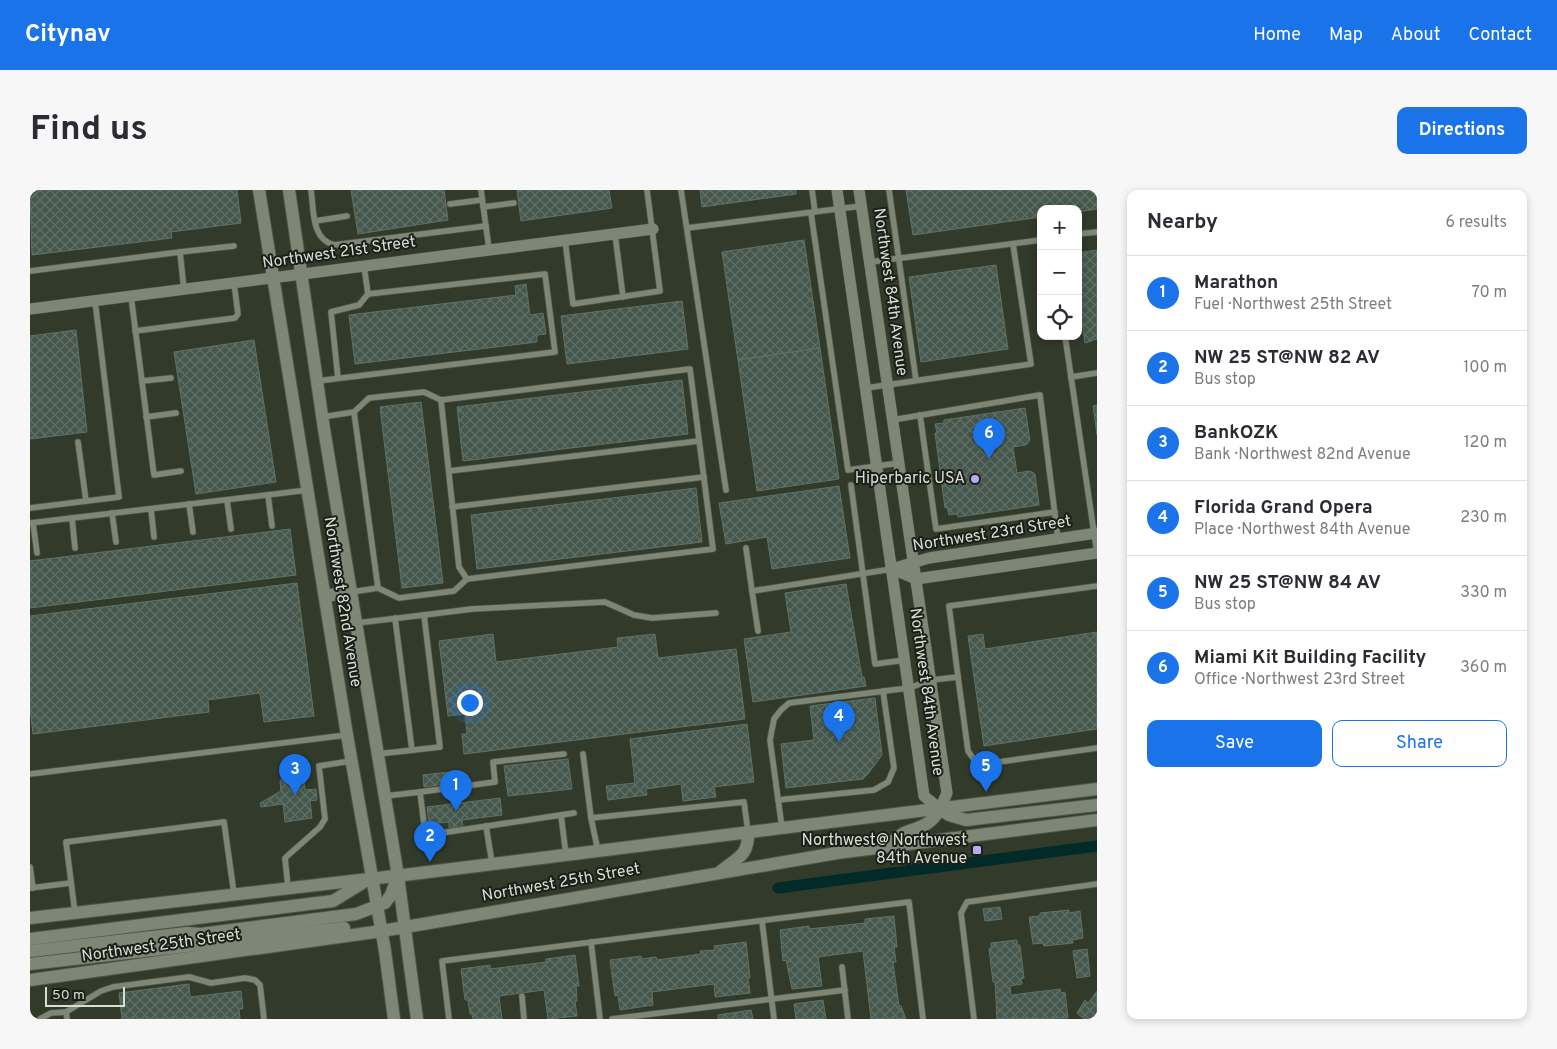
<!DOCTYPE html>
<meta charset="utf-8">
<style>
:root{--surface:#fff;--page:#f7f7f7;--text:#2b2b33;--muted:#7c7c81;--line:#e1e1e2;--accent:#1a73e8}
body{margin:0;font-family:Overpass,sans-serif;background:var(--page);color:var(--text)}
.controls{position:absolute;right:15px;top:15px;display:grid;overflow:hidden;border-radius:10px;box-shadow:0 2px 8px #0003}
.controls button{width:45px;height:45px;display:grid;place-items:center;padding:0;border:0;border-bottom:1px solid var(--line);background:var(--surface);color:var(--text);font:25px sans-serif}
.scale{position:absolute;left:15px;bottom:12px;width:80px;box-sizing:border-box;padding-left:5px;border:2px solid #d9ded4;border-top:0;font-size:14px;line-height:18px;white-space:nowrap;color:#d9ded4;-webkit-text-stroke:4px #1c1f18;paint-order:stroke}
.you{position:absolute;left:439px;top:512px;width:18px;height:18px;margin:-12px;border:4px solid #fff;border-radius:50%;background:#1a73e8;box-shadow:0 0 0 8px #1a73e833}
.badge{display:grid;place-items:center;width:32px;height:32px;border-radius:50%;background:var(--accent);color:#fff;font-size:16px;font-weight:700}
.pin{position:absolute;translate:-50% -41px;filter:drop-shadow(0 1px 2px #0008)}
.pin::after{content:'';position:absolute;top:26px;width:18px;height:15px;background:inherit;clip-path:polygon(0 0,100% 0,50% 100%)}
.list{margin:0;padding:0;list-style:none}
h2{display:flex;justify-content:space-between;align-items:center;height:65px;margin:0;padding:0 20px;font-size:21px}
h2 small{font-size:16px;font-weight:400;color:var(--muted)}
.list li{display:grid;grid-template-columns:32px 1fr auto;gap:15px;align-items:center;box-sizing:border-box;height:75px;padding:0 20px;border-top:1px solid var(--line)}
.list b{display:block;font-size:19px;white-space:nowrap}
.list p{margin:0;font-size:16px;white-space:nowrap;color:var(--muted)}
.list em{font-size:16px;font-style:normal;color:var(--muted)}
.actions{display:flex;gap:10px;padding:15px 20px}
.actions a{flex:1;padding:11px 0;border:1px solid var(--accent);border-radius:10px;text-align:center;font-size:18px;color:var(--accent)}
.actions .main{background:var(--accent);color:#fff}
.icon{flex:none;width:28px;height:28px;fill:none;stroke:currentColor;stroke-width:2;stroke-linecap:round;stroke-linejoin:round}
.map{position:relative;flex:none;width:1067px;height:829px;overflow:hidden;border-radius:10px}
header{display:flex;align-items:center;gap:30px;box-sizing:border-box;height:70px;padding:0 25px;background:var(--accent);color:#fff}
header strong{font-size:24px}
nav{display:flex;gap:28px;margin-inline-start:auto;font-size:18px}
.intro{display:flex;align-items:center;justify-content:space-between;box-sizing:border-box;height:120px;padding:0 30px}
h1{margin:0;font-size:35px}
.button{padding:12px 22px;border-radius:10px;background:var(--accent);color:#fff;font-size:18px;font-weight:700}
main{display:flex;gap:30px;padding:0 30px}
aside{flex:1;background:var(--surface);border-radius:10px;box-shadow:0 2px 8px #0003}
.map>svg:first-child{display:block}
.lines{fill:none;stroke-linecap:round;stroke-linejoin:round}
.canal{stroke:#022a29;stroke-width:11}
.building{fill:url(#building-cross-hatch);stroke:#5f7268}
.lane-casing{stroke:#4f5648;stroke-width:7}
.street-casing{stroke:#4f5648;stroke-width:12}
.secondary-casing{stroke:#4f5648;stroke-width:14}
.lane{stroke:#7e8775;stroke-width:5.5}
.street{stroke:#7e8775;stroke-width:11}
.secondary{stroke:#7e8775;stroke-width:12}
.poi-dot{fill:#b7abf8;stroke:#1c1f18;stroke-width:2}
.labels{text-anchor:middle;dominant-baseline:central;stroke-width:4;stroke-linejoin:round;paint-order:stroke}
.street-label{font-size:16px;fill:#d9ded4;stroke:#1c1f18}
.poi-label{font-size:16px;fill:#d9ded4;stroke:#1c1f18;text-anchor:end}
</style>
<header>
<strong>Citynav</strong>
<nav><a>Home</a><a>Map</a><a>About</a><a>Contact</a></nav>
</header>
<div class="intro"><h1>Find us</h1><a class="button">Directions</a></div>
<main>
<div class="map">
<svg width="1067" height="829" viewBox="0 0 1067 829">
<defs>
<pattern id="building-cross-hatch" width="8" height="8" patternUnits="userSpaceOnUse" patternTransform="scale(1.25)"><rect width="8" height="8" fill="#46584e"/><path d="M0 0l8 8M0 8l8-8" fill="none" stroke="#607067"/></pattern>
</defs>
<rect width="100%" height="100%" fill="#323a2a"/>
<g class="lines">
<path class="canal" d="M748 698 1067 656"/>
</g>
<g class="building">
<path d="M0 0H207L211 33 141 42 142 48 2 65Z"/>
<path d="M321 0H414L418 30 328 44Z"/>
<path d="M487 0H579L582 18 491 31Z"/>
<path d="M670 0H766V4L672 17Z"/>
<path d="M876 0H1067V19L1048 22V19H1011V27L883 45Z"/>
<path d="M774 50 790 158 708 170 692 62Z"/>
<path d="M1067 60V149L1055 153 1048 104V63Z"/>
<path d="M966 75 978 159 891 172 879 87Z"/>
<path d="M496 94 500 125 513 123 516 144 507 145V152L325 174 319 125 486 105 485 96Z"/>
<path d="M652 111 658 159 537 174 531 126Z"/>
<path d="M46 140 57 242 0 249V146Z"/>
<path d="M224 150 246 292 166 304 144 162Z"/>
<path d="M790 158 809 289 727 301 708 170Z"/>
<path d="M652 190 658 244 433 271 427 217Z"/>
<path d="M391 212 413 393 372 398 350 217Z"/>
<path d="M1067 215V245L1063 216Z"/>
<path d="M995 218 1000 250 996 255 983 257 987 283 1000 281 1005 284 1009 315 928 327 927 324 919 325 917 317 915 318 905 243H907L905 234 914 233V230Z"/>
<path d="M809 296 820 368 742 379 737 347 696 354 689 313Z"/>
<path d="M666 298 672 352 447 379 441 325Z"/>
<path d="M260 339 266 385 0 418V371Z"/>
<path d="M267 393 284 526 234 532 230 503 178 510 179 522 3 544 0 517V426Z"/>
<path d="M816 394 832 487H834L836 496 723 512 714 449 761 442 755 403Z"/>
<path d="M1067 442V539L954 556 938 446 953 444 955 459Z"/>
<path d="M463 444 466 472 588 457 587 448 625 444 628 468 706 459 715 529 434 564 432 544H437L435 524 418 526 409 451Z"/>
<path d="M845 508 852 565 837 585 833 589 756 598 751 554 784 550 780 516Z"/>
<path d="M717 534 724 592 684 597 686 607 653 611 651 594 616 599 617 605 578 610 576 596 605 593 600 549Z"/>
<path d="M538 569 542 599 478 606 474 576Z"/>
<path d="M420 582 422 593 394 597 393 585Z"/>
<path d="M274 587 275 600 286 599 287 610 280 611 282 628 255 632 253 614 231 617 230 613 251 601 250 590Z"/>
<path d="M470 608 472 625 432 630 433 637 419 638V632L399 634 397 617Z"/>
<path d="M970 717 972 729 955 731 953 719Z"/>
<path d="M1039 720V723L1050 721 1053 748 1042 750 1043 753 1014 756 1013 753 1003 754 999 727 1010 726V723Z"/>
<path d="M864 726 867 757H864L866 772H863L869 816H871L876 829H841L833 761 788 767 792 796 762 799 756 770 753 771 750 740 779 736V739L835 733V729Z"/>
<path d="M987 750V755H990L994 788 991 789 992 794 980 796 981 805 1030 799 1031 803 1035 802 1038 828 967 829 965 792H963L959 759H961V753Z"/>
<path d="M716 752 720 788H718L720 803 685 807 684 794 622 802 623 815 590 820 588 805 585 806 580 770 611 766 612 769 626 767 627 770 671 764 670 761 685 760 684 756Z"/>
<path d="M1057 759 1060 786 1047 788 1043 761Z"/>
<path d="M545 765 549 796H546L547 811H545L547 826 518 829 514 800 469 806 472 829H443L442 824H440L438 810H435L431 779 460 775V779L516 772V769Z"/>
<path d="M159 794 160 807 211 801 213 819H209L210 829H92L89 803Z"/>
<path d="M1067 801V829H1054L1047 823 1055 810 1058 813Z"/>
<path d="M793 810 796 829H766L764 814Z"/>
<path d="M721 820 723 829H688V825Z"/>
</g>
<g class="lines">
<defs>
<g id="lane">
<path d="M281 0C284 20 281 49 304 55L456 36"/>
<path d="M451 0 459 59"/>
<path d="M651 0 696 300"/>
<path d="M782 0 785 22"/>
<path d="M859 0 886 190"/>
<path d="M420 14 452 10"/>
<path d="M453 17 484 13"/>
<path d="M781 23 818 280 869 273"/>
<path d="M285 31 317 26"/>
<path d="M657 38 831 16"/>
<path d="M585 44 593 107"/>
<path d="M1048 44 1067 42"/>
<path d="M535 50 543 114 630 101 617 0"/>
<path d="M840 72 1011 50"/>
<path d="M0 81 150 62"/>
<path d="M154 100 150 62 204 56"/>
<path d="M101 106 124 285 151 281"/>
<path d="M105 141 205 128 208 124 204 93"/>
<path d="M1035 146 1067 363"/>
<path d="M1041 187 1067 183"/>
<path d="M308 188 301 122 329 115 338 104"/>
<path d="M112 191 141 188"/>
<path d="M287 191 525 162 515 84 338 104 334 76"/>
<path d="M836 198 1001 174 983 54"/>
<path d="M411 210 429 377 437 389"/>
<path d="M324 222 348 398"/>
<path d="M890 225 906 339 1025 322"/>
<path d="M116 227 146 223"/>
<path d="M292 227 324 222 339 208 394 202 411 210 660 179 683 359 437 389 424 401 369 408 348 398 321 402"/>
<path d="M862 230 1010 205 1028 349"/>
<path d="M48 252 56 311"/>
<path d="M419 281 669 251"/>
<path d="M821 295 845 474 875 470"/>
<path d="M238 305 242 336"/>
<path d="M197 310 201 339"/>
<path d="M159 314 163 342"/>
<path d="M422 317 674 287"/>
<path d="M0 318 89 307 65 111"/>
<path d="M121 319 124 347"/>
<path d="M82 323 86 352"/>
<path d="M42 328 45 358"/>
<path d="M0 333 278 300"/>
<path d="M3 333 7 363"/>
<path d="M716 358 722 401"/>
<path d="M394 425 442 419 575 412 604 425 622 428 686 423"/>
<path d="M365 428 382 560"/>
<path d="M327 433 394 425 410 557 348 564"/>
<path d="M728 441 722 401 862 379"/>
<path d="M928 487 919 416 1067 396"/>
<path d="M534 564 463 572 465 592 390 602 394 634 411 643 531 625 536 665"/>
<path d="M553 564 561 628 714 612 718 642"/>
<path d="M0 584 317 545"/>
<path d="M355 606 390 602"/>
<path d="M748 610 844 600 858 592 864 578 853 501"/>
<path d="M531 625 544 623"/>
<path d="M561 628 568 661"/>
<path d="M456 636 462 673"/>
<path d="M752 638 740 550 744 529 751 520 759 513 879 498 901 490 928 487 938 561 948 575 1067 558"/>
<path d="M0 677 3 698"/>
<path d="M258 697 255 668 290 637 295 629 289 576 321 571"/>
<path d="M0 698 41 693"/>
<path d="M45 723 36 652 194 632 204 704"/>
<path d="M732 731 744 829"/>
<path d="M561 752 570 829"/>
<path d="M812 777 818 829"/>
<path d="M492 806 494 829"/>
<path d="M10 829 21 823 36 822"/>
<path d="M37 829 36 822 71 801 83 797 159 787 181 793 215 788 225 790 230 795 234 829"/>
<path d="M419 829 412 771 879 712 893 829"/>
<path d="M582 829 815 800"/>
<path d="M944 829 931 723 937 712 1067 694"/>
</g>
<g id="street">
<path d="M807 0 894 606 910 619 917 603 829 0"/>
<path d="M0 119 623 39"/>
<path d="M862 379 886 389 1067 363"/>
<path d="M862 379 899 368 1067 343"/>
</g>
<g id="secondary">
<path d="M229 0 317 545 355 761 364 829"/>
<path d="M259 0 294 239 368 686 387 829"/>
<path d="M295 406 321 402"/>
<path d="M910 619 919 625 936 630 1067 615"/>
<path d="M858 656C863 652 868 646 874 643 891 636 899 637 910 619"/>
<path d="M690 682C706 668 719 667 718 642"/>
<path d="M0 728 382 684 1067 599"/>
<path d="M0 749 303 711 339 689"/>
<path d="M0 761 157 743 171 744 326 724 355 713 361 705 367 688"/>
<path d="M0 774 314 738"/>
<path d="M0 790 352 741 807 663 1067 630"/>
</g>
</defs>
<use href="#lane" class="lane-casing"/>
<use href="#street" class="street-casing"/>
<use href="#secondary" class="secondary-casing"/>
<use href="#lane" class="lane"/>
<use href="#street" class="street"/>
<use href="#secondary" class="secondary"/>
</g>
<g class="poi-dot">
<circle cx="945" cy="289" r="5"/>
<rect x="942" y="655" width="10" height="10" rx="2.5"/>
</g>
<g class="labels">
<g class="street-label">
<text transform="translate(309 63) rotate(-8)">Northwest 21st Street</text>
<text transform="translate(860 102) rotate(82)">Northwest 84th Avenue</text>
<text transform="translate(962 344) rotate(-9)">Northwest 23rd Street</text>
<text transform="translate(312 412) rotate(81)">Northwest 82nd Avenue</text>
<text transform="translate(896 502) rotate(82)">Northwest 84th Avenue</text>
<text transform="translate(531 693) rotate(-10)">Northwest 25th Street</text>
<text transform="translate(131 756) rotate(-8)">Northwest 25th Street</text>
</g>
<g class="poi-label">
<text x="935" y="289">Hiperbaric USA</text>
<text x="937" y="651">Northwest@ Northwest<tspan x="937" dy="18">84th Avenue</tspan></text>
</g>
</g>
</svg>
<div class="controls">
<button>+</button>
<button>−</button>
<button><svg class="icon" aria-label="locate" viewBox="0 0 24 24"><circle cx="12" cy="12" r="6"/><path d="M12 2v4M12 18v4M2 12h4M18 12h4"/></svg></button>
</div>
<div class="scale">50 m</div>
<div class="you"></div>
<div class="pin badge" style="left:426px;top:621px">1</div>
<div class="pin badge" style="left:400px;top:672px">2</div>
<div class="pin badge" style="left:265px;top:605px">3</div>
<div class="pin badge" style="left:809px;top:552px">4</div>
<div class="pin badge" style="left:956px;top:602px">5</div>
<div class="pin badge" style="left:959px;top:269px">6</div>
</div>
<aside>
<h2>Nearby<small>6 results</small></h2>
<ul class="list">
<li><span class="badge">1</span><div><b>Marathon</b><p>Fuel · Northwest 25th Street</p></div><em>70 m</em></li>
<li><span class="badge">2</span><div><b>NW 25 ST@NW 82 AV</b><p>Bus stop</p></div><em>100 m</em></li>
<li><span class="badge">3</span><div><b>BankOZK</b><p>Bank · Northwest 82nd Avenue</p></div><em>120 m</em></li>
<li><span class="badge">4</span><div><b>Florida Grand Opera</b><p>Place · Northwest 84th Avenue</p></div><em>230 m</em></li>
<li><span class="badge">5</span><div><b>NW 25 ST@NW 84 AV</b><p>Bus stop</p></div><em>330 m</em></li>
<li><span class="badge">6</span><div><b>Miami Kit Building Facility</b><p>Office · Northwest 23rd Street</p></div><em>360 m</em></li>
</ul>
<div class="actions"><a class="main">Save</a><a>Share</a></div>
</aside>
</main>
